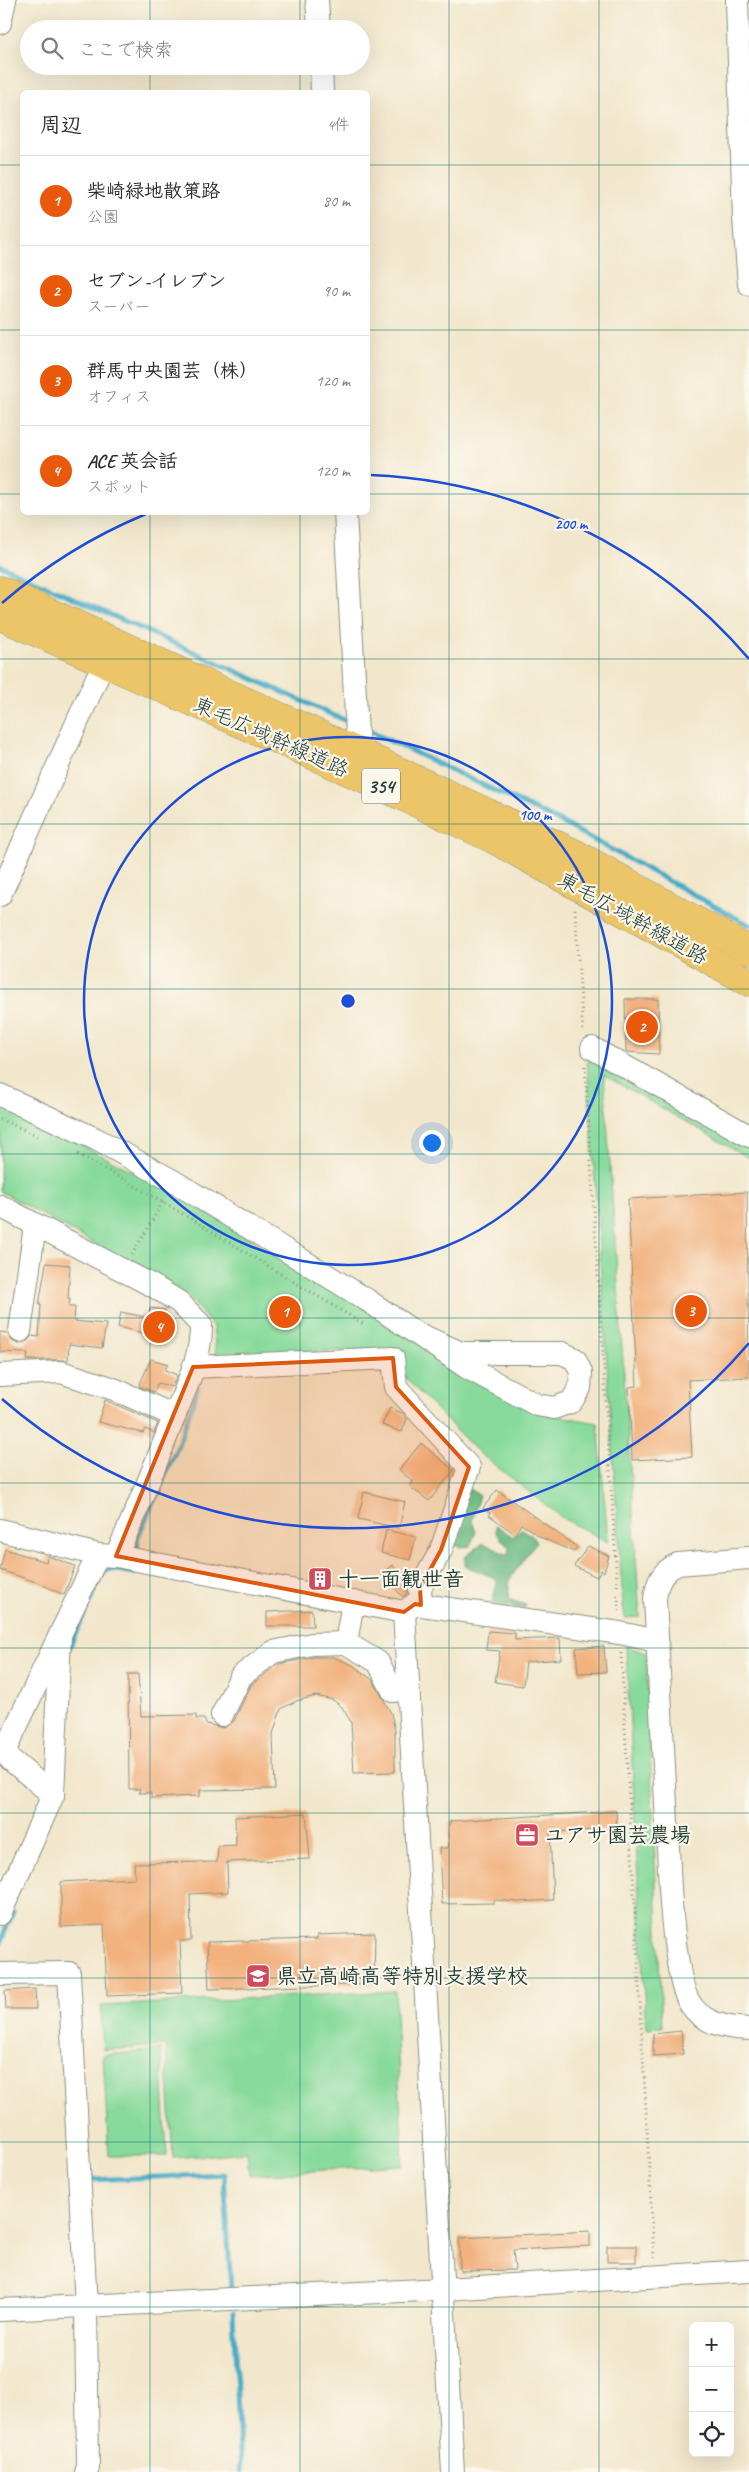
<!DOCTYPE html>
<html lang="ja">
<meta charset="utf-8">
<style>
:root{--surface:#fff;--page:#f7f7f7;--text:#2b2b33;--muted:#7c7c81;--line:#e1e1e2;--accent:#ea580c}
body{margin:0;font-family:Caveat,"Klee One",sans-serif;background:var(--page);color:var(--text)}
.controls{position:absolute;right:15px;bottom:15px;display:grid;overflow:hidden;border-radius:8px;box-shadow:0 5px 20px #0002}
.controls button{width:45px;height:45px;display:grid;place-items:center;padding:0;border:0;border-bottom:1px solid var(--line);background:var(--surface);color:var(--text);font:25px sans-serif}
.you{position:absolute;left:431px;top:1142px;width:18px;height:18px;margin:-12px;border:4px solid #fff;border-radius:50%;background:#1a73e8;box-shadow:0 0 0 8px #1a73e833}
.badge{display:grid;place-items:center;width:32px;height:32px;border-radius:50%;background:var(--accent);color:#fff;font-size:16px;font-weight:700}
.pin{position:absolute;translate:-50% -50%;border:2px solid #fff;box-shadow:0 1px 5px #0006}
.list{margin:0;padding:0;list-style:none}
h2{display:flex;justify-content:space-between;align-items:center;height:65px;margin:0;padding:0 20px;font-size:21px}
h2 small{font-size:16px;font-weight:400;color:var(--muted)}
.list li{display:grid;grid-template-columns:32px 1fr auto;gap:15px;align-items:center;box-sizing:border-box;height:90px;padding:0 20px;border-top:1px solid var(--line)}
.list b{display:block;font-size:19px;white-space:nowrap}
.list p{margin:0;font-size:16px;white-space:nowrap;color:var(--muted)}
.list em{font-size:16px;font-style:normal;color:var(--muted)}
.icon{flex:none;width:28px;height:28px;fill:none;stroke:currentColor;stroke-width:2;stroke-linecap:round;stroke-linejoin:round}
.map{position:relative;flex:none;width:749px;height:2472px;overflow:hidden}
.search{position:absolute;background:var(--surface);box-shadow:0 5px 20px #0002;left:20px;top:20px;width:350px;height:55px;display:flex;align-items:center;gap:12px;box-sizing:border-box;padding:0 18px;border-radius:28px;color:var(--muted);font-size:19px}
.panel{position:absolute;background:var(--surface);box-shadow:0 5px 20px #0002;left:20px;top:90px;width:350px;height:425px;border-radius:8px}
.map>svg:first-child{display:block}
.green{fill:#87da9b;stroke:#538c68}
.forest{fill:#6dba83;stroke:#467c5c}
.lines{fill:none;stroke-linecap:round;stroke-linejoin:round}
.stream{stroke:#46acc6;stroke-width:5}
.building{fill:#f2b17d}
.minor-casing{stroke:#889280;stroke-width:24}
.highway-casing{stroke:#889280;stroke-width:29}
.path{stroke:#889280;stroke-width:3;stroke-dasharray:1 4;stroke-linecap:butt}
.minor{stroke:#fff;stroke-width:22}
.highway{stroke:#edc569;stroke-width:28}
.marked{fill:#de580e;fill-opacity:0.2;stroke:#de580e;stroke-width:4;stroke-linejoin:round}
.grid{fill:none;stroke:#0f766e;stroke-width:1;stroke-opacity:0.55}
.ring{fill:none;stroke:#1d4ed8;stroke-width:2.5}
.labels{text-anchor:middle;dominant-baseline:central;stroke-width:4.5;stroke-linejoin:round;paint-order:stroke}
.shield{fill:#fbf7ec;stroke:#61756b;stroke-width:1}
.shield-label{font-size:20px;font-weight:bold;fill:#1f3d34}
.street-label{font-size:21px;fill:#1f3d34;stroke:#fbf7ec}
.poi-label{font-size:21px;font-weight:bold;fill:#1f3d34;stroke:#fbf7ec;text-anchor:start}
.centre{fill:#1d4ed8;stroke:#fbf7ec;stroke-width:2.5}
.ring-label{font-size:15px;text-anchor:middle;font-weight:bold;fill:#1d4ed8;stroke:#fbf7ec;stroke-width:4.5;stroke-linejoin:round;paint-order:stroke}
</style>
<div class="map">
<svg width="749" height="2472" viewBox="0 0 749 2472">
<rect width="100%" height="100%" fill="#fbf7ec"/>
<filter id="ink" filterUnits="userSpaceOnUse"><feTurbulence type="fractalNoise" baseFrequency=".02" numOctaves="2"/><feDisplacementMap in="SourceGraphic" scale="10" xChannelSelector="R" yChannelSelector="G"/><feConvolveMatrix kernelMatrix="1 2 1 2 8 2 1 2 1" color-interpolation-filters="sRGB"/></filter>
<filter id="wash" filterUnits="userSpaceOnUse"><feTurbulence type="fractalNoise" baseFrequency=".0096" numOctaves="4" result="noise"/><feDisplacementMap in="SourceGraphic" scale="20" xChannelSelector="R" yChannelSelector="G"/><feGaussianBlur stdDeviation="1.12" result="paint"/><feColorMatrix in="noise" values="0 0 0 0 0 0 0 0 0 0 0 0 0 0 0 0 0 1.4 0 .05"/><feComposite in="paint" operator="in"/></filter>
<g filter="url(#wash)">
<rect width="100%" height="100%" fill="#f2e7cc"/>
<g class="green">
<path d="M592 1058 749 1146V1158L604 1075 640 1617 625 1618 623 1606 587 1061Z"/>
<path d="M1 1104 179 1195 536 1412 598 1423 608 1542 564 1519 478 1452 408 1381 402 1370 400 1348 216 1356 213 1327 189 1297 0 1191Z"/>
<path d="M626 1646 646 1653 662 2027 647 2028 645 2014Z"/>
<path d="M395 1991 403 2165 249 2175 247 2152 173 2158 166 2046 103 2050 101 2006Z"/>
<path d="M161 2050 167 2156H109L103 2055Z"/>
</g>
<g class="forest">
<path d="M469 1489 479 1495 472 1521 476 1532 470 1546 460 1547 448 1542Z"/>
<path d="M496 1525 513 1537 522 1529 530 1534 536 1542 510 1579 508 1599 526 1605 524 1609 492 1603 497 1583 495 1578 465 1566V1557L483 1543 508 1555 509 1548 496 1533Z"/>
</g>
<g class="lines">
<g class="stream">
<path d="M0 565 351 723"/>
<path d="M363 728 559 821 749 925"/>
<path d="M138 1548 137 1539 177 1448 198 1388"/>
<path d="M69 1648 104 1570 112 1569 135 1573"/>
<path d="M0 1943 13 1912"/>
<path d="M90 2174V2180L224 2174 231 2289"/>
<path d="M233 2313 241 2472"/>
</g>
</g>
<g id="blocks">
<g class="building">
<path d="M625 999H658L659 1054 626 1052Z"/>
<path d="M747 1192 749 1377 688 1380 692 1457 632 1460 629 1387 637 1386 628 1199Z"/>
<path d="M46 1263 70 1265 68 1298 70 1299 69 1307H75L74 1321 106 1324 102 1348 69 1344 68 1360H27L28 1353 0 1352V1332L7 1333 12 1341 19 1344 25 1343 32 1336 39 1337 41 1305H39Z"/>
<path d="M150 1308 165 1310 161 1341 146 1339V1334L118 1327 121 1312 149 1318Z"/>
<path d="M151 1359 168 1364 165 1370 177 1375 172 1387 158 1383 154 1392 139 1386Z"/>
<path d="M105 1400 158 1423 154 1433 145 1429 143 1433 98 1422Z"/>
<path d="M390 1408 402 1413 407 1419 402 1432 382 1425Z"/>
<path d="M421 1443 454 1470 429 1501 410 1487 413 1481 399 1470Z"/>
<path d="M497 1490 577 1547 574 1552 542 1538 521 1524 515 1534 489 1515 490 1513 483 1508Z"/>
<path d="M364 1492 405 1502 399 1528 358 1519Z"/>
<path d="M386 1530 416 1537 410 1560 381 1553Z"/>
<path d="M588 1546 609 1556 604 1572 601 1570 597 1577 574 1566Z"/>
<path d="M5 1549 46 1562 48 1556 75 1566 64 1595 39 1583 0 1570Z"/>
<path d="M393 1565 407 1586V1593L403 1597 382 1575Z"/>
<path d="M312 1610 313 1626H267V1612Z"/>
<path d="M488 1631 515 1633V1640L560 1638 561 1659 526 1662 523 1686 495 1682 500 1651 486 1650Z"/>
<path d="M604 1646 606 1672 578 1673 576 1648Z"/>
<path d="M314 1657H333L351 1664 373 1680 391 1713 395 1731V1772L354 1773 351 1722 342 1707 333 1700 316 1696 296 1701 281 1709 273 1734 275 1789 200 1790V1796L151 1798V1793H139L140 1789H129L128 1674H138L141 1716 196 1715V1719H204L206 1724 223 1728 234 1721 251 1685 279 1664Z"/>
<path d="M616 1811 617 1829 550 1832 553 1900 518 1902 494 1900V1903L442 1904 439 1848H448L450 1821Z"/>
<path d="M306 1813 310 1859 227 1862 228 1892 190 1894 191 1941H180L182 1993 107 1996 104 1925 61 1927V1882L135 1878 134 1863 217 1862 218 1846 236 1845 235 1817Z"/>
<path d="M375 1933 374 1984 209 1989 207 1942 317 1939V1935Z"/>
<path d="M35 1989 36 2009H6L5 1991Z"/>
<path d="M681 2031 683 2054 653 2056V2034Z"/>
<path d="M590 2231V2246L513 2250 515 2270 460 2271 459 2238Z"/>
<rect x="607" y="2246" width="29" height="16"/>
</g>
</g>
</g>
<g filter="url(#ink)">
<use href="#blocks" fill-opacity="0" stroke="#889280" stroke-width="1"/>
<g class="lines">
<defs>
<g id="minor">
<path d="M317 0 319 29"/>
<path d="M737 0 744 219 749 284"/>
<path d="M0 23 5 0"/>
<path d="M321 66 322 92"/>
<path d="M345 512 358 752"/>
<path d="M0 895 104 662"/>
<path d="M592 1048 749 1136"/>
<path d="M0 1095 96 1139 173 1181 367 1300 466 1367 537 1405 554 1408 571 1402 580 1388 581 1372 575 1359 562 1353H461L421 1335"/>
<path d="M0 1206 153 1286 179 1302 201 1325C202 1356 185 1389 174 1417 156 1464 137 1510 116 1556"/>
<path d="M20 1331 35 1225"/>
<path d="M193 1367 393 1358 396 1387 469 1467 441 1550 420 1588 421 1605"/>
<path d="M0 1375 61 1372 114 1389 175 1416"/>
<path d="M0 1530 98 1555 116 1556 404 1612 415 1604 620 1633 657 1641"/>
<path d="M749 1558 678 1564C662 1571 657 1582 655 1599 658 1667 663 1736 666 1804 669 1857 669 1910 678 1963 680 1974 682 1989 688 2000 700 2023 725 2028 749 2029"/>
<path d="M353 1602 346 1643 378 1662 393 1691"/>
<path d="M404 1612 453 2472"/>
<path d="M222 1715 241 1676 273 1652 312 1644 346 1643"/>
<path d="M0 1746 11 1760 53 1795"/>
<path d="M5 1750 98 1555"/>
<path d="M0 1914 53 1795 60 1637"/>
<path d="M0 1974 69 1973 86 2307 88 2467 86 2472"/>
<path d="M0 2310 444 2289 749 2271"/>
</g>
<g id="highway">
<path d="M0 590 358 752 576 854 749 950"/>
<path d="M0 616 361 777 493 839 749 982"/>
</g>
</defs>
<use href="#minor" class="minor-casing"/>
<use href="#highway" class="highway-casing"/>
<g class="path">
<path d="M575 909 583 1033"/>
<path d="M585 1066 619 1614"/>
<path d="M0 1119 38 1136"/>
<path d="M78 1154 163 1202 365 1325"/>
<path d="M132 1255 163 1202"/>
<path d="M621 1653 654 2258"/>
</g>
<use href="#minor" class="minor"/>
<use href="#highway" class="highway"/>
</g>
</g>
<path class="marked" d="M393 1358 396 1387 469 1467 441 1550 420 1588 421 1605 415 1604 404 1612 116 1556 193 1367Z"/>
<path class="grid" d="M150 0V29M300 0V29M449 0V2472M599 0V2472M150 66V92M300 66V92M0 165H22M368 165H749M0 330H22M368 330H749M0 494H22M368 494H749M150 512V2472M300 512V2472M0 659H749M0 824H749M0 989H749M0 1154H749M0 1318H749M0 1483H749M0 1648H749M0 1813H749M0 1978H749M0 2142H749M0 2307H749"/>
<g class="ring">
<circle cx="348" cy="1001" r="264"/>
<path d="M749 1343A527 527 0 0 1 2 1399M2 603A527 527 0 0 1 146 514M371 475A527 527 0 0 1 749 659"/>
</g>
<defs>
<symbol id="building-square" viewBox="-11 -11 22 22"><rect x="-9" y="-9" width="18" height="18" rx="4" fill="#d1495b" stroke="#fbf7ec"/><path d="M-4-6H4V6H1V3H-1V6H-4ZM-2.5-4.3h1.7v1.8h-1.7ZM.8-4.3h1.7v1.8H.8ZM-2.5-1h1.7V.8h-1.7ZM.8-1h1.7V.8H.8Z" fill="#fff"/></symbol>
<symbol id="office-square" viewBox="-11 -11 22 22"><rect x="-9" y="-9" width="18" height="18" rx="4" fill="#d1495b" stroke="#fbf7ec"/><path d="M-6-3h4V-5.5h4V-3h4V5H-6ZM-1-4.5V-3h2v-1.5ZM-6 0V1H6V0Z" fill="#fff"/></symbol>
<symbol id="school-square" viewBox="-11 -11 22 22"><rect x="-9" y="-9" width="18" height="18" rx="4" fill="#d1495b" stroke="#fbf7ec"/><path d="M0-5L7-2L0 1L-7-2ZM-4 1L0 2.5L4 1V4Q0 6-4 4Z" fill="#fff"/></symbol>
</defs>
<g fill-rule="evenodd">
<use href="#building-square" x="306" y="1565" width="28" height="28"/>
<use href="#office-square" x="513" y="1821" width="28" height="28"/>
<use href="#school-square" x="244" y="1962" width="28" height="28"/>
</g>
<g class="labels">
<rect class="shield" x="362" y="768.5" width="38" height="35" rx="4"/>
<g class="shield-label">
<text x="381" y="786">354</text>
</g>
<g class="street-label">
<text transform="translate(271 737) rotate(24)">東毛広域幹線道路</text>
<text transform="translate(633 918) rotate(29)">東毛広域幹線道路</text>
</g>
<g class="poi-label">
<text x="338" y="1579">十一面観世音</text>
<text x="544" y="1835">ユアサ園芸農場</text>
<text x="276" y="1976">県立高崎高等特別支援学校</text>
</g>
</g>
<circle cx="348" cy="1001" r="8" class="centre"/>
<g class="ring-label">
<text x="571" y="529">200 m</text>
<text x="535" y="820">100 m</text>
</g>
</svg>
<div class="controls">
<button>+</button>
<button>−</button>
<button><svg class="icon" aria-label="locate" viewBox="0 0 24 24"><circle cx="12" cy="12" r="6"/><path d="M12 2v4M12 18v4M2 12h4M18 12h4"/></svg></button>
</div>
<div class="you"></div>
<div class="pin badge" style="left:285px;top:1312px">1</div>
<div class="pin badge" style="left:642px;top:1027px">2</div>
<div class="pin badge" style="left:691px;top:1311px">3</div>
<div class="pin badge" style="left:159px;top:1327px">4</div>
<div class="search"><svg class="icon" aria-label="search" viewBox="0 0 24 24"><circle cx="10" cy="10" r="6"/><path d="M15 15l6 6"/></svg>ここで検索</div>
<section class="panel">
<h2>周辺<small>4件</small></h2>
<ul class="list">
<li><span class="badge">1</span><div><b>柴崎緑地散策路</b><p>公園</p></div><em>80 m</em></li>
<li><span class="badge">2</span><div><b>セブン-イレブン</b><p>スーパー</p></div><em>90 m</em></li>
<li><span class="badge">3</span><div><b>群馬中央園芸（株）</b><p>オフィス</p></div><em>120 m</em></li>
<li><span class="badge">4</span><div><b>ACE 英会話</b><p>スポット</p></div><em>120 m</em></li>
</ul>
</section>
</div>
